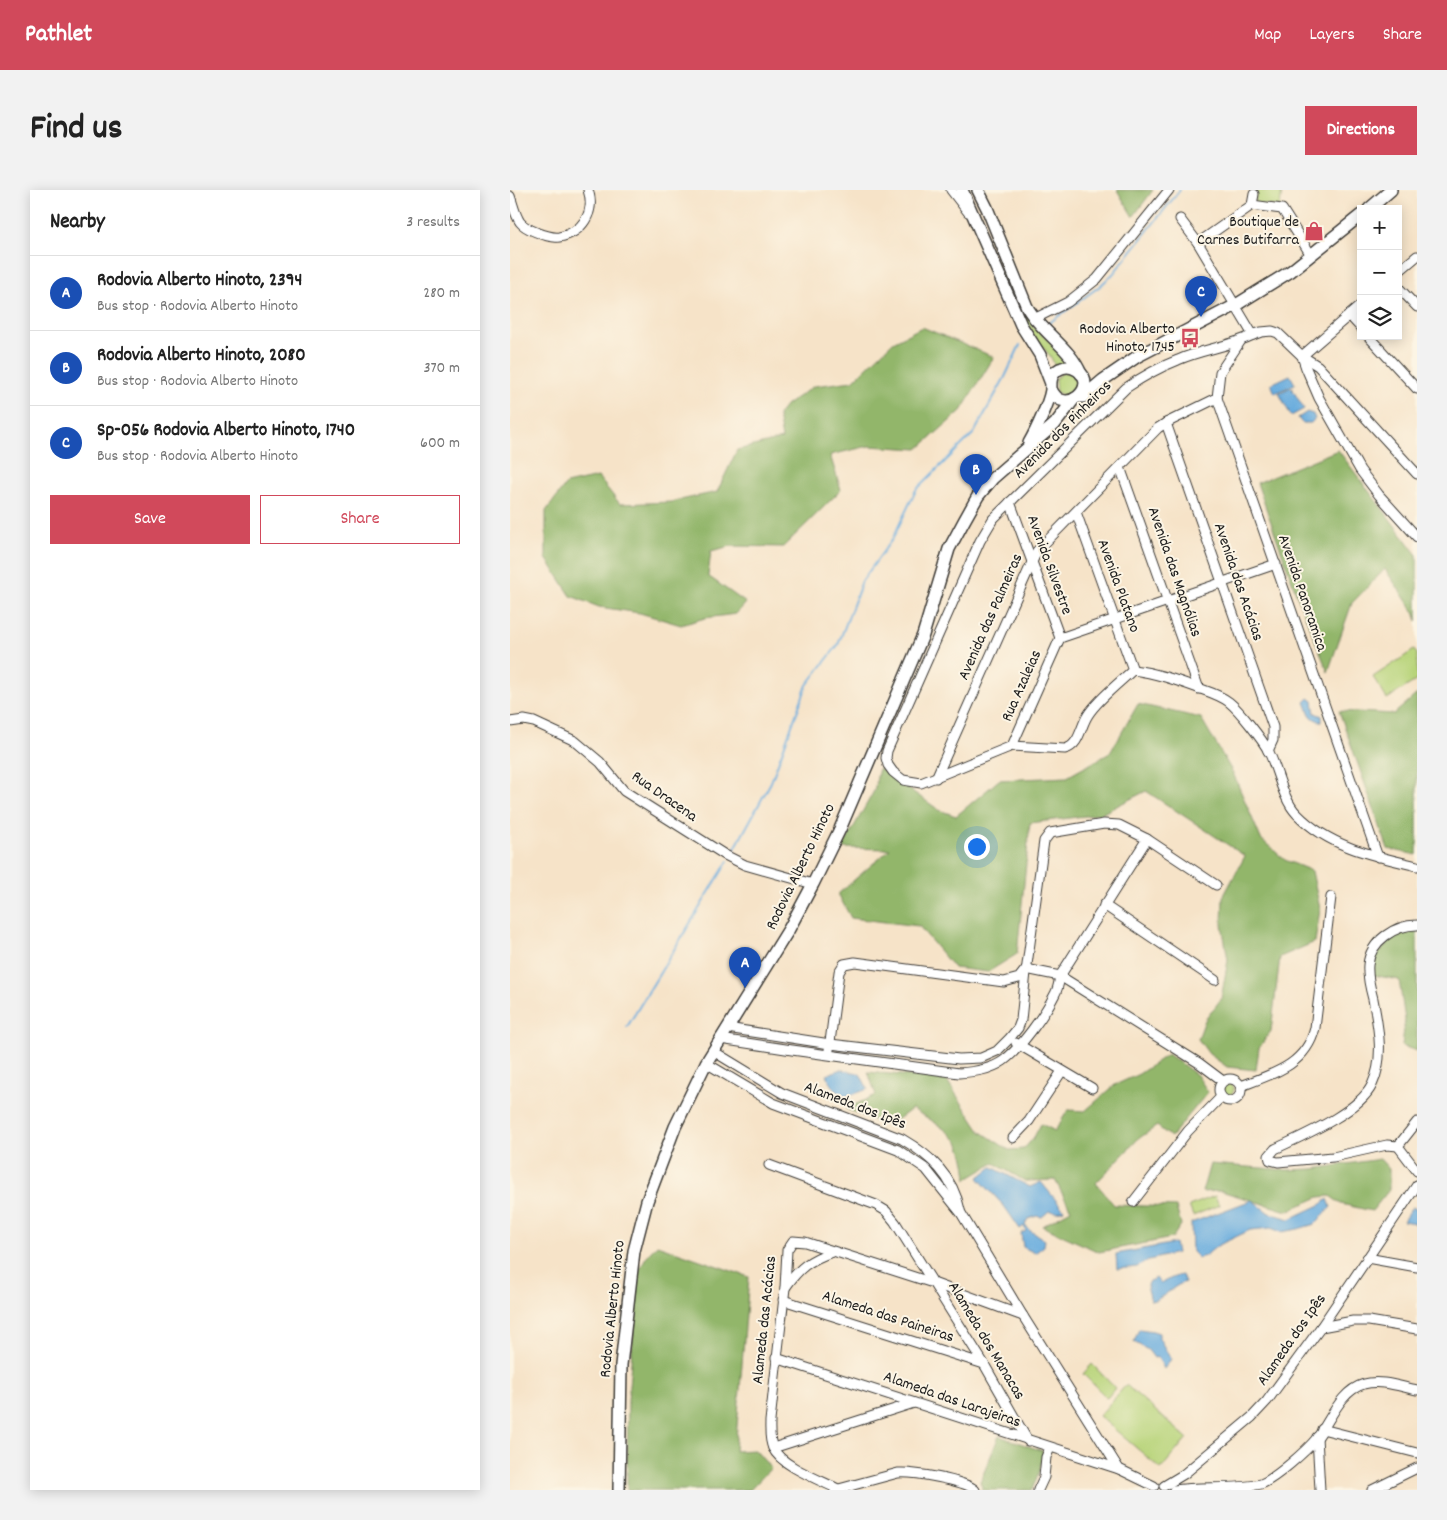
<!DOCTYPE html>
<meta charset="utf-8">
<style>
:root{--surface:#fff;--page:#f2f2f2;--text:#222;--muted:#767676;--line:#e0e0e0;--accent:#d1495b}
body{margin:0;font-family:Dekko,sans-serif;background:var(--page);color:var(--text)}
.controls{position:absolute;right:15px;top:15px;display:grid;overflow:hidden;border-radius:0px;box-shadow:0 2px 12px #0003}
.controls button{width:45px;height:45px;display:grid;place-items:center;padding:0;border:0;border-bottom:1px solid var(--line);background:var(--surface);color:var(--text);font:25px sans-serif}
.you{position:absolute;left:466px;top:656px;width:18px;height:18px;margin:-12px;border:4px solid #fff;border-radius:50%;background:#1a73e8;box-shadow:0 0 0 8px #1a73e833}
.badge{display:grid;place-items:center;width:32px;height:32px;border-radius:50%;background:var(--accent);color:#fff;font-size:16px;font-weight:700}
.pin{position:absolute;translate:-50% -41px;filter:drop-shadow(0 1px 2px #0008)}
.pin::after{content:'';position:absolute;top:26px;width:18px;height:15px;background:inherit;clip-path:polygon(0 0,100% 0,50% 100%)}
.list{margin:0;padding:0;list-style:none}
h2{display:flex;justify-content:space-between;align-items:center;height:65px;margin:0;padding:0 20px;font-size:21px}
h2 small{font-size:16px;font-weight:400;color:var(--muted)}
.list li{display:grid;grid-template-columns:32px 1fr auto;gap:15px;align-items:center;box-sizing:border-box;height:75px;padding:0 20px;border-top:1px solid var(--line)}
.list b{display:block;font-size:19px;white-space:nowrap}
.list p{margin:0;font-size:16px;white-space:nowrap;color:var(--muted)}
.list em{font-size:16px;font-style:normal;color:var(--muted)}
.actions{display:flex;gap:10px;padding:15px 20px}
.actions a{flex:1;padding:11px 0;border:1px solid var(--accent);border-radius:0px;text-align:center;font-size:18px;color:var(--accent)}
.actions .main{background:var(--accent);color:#fff}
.icon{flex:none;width:28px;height:28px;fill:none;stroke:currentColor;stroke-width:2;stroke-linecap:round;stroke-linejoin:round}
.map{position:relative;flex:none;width:907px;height:1300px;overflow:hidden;border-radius:0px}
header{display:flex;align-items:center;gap:30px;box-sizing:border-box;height:70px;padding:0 25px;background:var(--accent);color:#fff}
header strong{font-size:24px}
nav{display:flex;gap:28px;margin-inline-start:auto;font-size:18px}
.intro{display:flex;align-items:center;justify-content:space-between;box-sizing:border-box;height:120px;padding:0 30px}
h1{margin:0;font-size:35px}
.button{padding:12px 22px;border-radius:0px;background:var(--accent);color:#fff;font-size:18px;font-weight:700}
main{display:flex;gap:30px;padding:0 30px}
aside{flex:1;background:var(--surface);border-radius:0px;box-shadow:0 2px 12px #0003}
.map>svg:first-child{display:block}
.green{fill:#b8d47a;stroke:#6a784b}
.forest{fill:#92b66a;stroke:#576943}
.water{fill:#68acde;stroke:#42647d}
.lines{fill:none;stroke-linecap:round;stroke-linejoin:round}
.stream{stroke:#68acde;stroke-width:2}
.minor-casing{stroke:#3d3a36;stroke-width:11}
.major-casing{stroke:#3d3a36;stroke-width:14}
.minor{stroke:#fff;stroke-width:9}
.major{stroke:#fff;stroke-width:11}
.labels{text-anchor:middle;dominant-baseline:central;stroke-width:4;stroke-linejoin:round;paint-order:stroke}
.poi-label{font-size:16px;fill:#1c1c1c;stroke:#fcf5e5;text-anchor:end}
.street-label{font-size:16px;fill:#1c1c1c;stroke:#fcf5e5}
</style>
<header>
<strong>Pathlet</strong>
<nav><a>Map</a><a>Layers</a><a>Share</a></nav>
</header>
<div class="intro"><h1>Find us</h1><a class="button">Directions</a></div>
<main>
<aside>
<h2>Nearby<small>3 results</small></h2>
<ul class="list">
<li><span class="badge" style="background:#1a4fb4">A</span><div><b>Rodovia Alberto Hinoto, 2394</b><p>Bus stop · Rodovia Alberto Hinoto</p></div><em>280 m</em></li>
<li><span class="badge" style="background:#1a4fb4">B</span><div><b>Rodovia Alberto Hinoto, 2080</b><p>Bus stop · Rodovia Alberto Hinoto</p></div><em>370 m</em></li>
<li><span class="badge" style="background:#1a4fb4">C</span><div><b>Sp-056 Rodovia Alberto Hinoto, 1740</b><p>Bus stop · Rodovia Alberto Hinoto</p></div><em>600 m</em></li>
</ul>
<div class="actions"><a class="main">Save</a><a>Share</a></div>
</aside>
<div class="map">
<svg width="907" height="1300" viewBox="0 0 907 1300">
<rect width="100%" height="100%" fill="#fcf5e5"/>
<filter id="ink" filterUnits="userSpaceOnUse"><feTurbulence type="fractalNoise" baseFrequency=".02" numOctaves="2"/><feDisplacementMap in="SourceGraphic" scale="10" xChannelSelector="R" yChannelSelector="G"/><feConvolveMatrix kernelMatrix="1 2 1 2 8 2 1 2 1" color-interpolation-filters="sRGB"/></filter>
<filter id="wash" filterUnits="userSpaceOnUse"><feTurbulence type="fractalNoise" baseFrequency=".0096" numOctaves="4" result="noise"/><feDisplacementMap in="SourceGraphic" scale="20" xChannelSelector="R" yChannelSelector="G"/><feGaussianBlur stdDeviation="1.12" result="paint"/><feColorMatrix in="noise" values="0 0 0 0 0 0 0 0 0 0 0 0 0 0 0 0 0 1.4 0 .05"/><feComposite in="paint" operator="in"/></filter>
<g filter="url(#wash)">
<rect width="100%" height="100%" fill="#f6e3c8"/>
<g class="green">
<path d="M747 0H772L770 17 745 13Z"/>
<path d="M501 87 523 136 563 173 546 179 541 167 518 139 498 88Z"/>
<path d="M556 182C565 183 568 187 570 196L560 208 546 202 545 189 552 183Z"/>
<path d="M904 460 907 464V490L877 509 863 487Z"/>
<circle cx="718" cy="899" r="6"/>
<path d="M705 1006 709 1015 683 1026 679 1016Z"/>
<path d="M582 1174 605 1198 597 1208 573 1184Z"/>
<path d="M616 1195 677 1248 651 1279 589 1226Z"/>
</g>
<g class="forest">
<path d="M607 0H643L623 27Z"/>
<path d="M412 137 484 167 451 221 408 259 359 256 320 265 331 300 273 357 221 356 201 361 198 386 236 413 226 424 195 428 171 435 130 423 89 417 61 406 36 368V321L56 294 88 287 110 314 161 312 207 302 227 260 272 249 268 225 276 215 304 196 343 191 383 152Z"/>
<path d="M828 260 907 365V431L904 422 875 379 842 413 818 482 789 411 747 293Z"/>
<path d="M907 504V665L878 659 829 521 884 524Z"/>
<path d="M628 514 691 528 723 583 751 649 775 670 802 681 810 719 805 752 770 767 761 841 749 858 746 880 717 877 699 864 688 849 695 830 711 809 718 770 712 734 713 707 735 666 636 601 591 624 520 633 507 764 478 782 444 778 409 736 341 728 328 704 380 659 332 658 364 601 369 578 429 620 446 626 489 590 557 587 600 563Z"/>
<path d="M907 742V861L892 856 895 830 889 790 863 785 864 769 885 744Z"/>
<path d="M658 864 687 885 698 902 661 947 647 936 628 949 586 993 604 1015 666 1017 671 1035 662 1048 589 1062 532 1036 561 1020 545 990 515 991 484 973 457 989C456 977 454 965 449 954 444 943 413 925 402 919L384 932 366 931 336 919 366 905 358 882 436 889 470 941 499 960 514 959 524 947 531 934 545 941 558 920 575 921 605 895 629 884Z"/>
<path d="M870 969 879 979V1000L862 1021 831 1014 820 1006 809 1007 777 1021 711 1001 692 1002 700 974 777 980 803 979Z"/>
<path d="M147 1055 239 1087 225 1261 245 1260 261 1278 240 1300H117L118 1210 128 1083 136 1067Z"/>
<path d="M489 1246 533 1261 530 1280 522 1300H473L470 1292Z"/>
</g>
<g class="water">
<path d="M780 185 785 194 765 203 761 194Z"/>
<path d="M781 197 794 219 781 226 769 203Z"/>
<path d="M797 222 803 224 805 229 801 233H792L788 228Z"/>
<path d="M799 508 803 511 805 523 812 526V532C799 528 800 524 795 512Z"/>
<path d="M331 879 350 884 358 899C331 909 331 910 316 885Z"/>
<path d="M482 977 520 997 531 992 554 1020 547 1022 539 1021 532 1027 527 1026 518 1029 515 1034 519 1040 535 1050 534 1056 525 1063 513 1057 511 1043 516 1041 514 1036 510 1039 494 1016 468 988Z"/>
<path d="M818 1009 821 1017 805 1034 788 1039 771 1042 761 1038 740 1040 707 1056 695 1066 688 1068 682 1062 681 1033 742 1010 759 1023 780 1029 812 1014Z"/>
<path d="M902 1017 907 1019V1038L904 1033 893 1031Z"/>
<path d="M665 1053 667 1063 639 1070 627 1077 607 1079 606 1064Z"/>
<path d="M672 1085 675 1092C662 1096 654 1109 641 1111L637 1095 639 1091 647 1088 650 1093 667 1086Z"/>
<path d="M629 1139 643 1141 649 1143V1148L661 1169 654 1179 648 1167 644 1168 638 1160 624 1152Z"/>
</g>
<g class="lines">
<g class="stream">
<path d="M539 133 590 96 603 84 670 0"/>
<path d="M222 664 261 592 297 495 328 455 352 391 383 348 406 300 464 243 495 187 510 155"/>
<path d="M117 837 218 671"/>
</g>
</g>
</g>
<g filter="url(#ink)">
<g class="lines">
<defs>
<g id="minor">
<path d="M441 0 458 22"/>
<path d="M0 6C3 14 5 25 10 32 13 36 21 40 26 42 34 45 41 48 49 47 72 43 86 22 78 0"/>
<path d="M742 15 772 19 801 65"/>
<path d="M742 15 744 4"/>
<path d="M670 29 688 53 743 145C719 157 692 159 668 170 650 177 632 187 616 198L483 329 470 351 377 561 376 568 378 575 383 582 393 590 411 593 502 556 555 559C570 555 570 537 578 525 587 510 610 492 623 480 646 483 666 490 688 498 699 502 710 505 719 512 730 521 752 549 759 562 768 581 773 610 787 624 819 657 864 666 907 676"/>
<path d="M688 53 742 15"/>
<path d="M888 82 907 66"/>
<path d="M888 97 907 117"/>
<path d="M851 115 792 166 808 176 907 284"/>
<path d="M839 125 851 138"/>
<path d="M524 129 558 112 587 89 659 0"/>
<path d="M743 145 751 142 762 141 768 143 792 166 796 178 809 208 850 280 869 305 907 347"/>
<path d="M858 146 907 199"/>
<path d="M730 152 710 182 707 208 868 667"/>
<path d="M656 233 763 537V550L758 561"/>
<path d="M610 277 689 499"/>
<path d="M500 312 550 448"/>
<path d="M566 322 623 480"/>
<path d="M550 448 766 374"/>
<path d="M0 532 14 530 24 532 65 551 90 572 114 601 215 665 235 675 303 694"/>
<path d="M502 556 550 448"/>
<path d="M426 588 527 361 648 238 656 233 707 208"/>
<path d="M594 715 705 790"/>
<path d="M217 838 320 854 449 869 471 868 487 861 499 849 508 838 511 830 516 782 534 651 540 643 594 634 609 635 637 649 706 695"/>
<path d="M210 849 282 860 449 883C464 882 480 880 493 871 511 858 535 824 545 804 548 799 549 792 550 786L637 649"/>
<path d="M506 853 582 898"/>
<path d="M319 860 329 782 334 774 345 772 494 792 509 788 516 779 550 786 689 873 713 891"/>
<path d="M203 861 272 903 392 949C421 966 443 986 450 1020"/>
<path d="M196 873 263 913 388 960 416 979 451 1023 513 1126 609 1279 644 1296"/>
<circle cx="720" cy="900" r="11"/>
<path d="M731 896C763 884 796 875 805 838L821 707"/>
<path d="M907 932 888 956 907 981"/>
<path d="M503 948 519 931 552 881"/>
<path d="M888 956 877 955 823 967 768 972 760 970 759 966 765 959C792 946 849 922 862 895 875 868 868 836 863 809 860 798 857 786 858 775 860 751 885 735 907 735"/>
<path d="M259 975 366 1015 376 1021 385 1032 474 1174 518 1251"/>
<path d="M623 1012 678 941 711 907"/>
<path d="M857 1068 907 1077"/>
<path d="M275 1098C289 1078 299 1070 322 1062"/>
<path d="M273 1110 474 1174"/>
<path d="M811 1137 843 1131H859L907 1139"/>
<path d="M266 1168 609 1279"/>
<path d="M812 1239 907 1263"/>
<path d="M807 1247 810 1300"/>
<path d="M263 1258 404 1213"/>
<path d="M654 1296 674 1284 742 1227 757 1211 811 1137 907 995"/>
<path d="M328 1299C310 1290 271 1276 263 1258 259 1250 260 1239 260 1231L275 1098 277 1060 283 1051 295 1052 423 1093 513 1126"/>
<path d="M325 1300 388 1283C403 1282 454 1290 465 1300"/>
<path d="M528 1300 534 1287 536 1267 540 1258"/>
<path d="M664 1300C692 1296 724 1300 751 1294 766 1288 797 1260 807 1248 821 1230 830 1201 854 1194 871 1189 891 1197 907 1200"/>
<path d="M862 1300 907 1278"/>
</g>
<g id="major">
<path d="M452 0 511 135 530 165 540 191"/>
<path d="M468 0 477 18 517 117C531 142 560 157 571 184"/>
<path d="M859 19 881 0"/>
<path d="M568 207H573L593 190 628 166 726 115 781 81 851 25"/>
<path d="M519 253C526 241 539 213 541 200 541 194 540 190 543 185 545 182 548 179 552 178 557 176 562 177 567 180 591 195 554 229 541 199"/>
<path d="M109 1300 111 1175 124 1061 137 1011 165 937 196 873 279 739 303 694 330 639 413 445 439 359 454 331 468 306 483 288 545 234 564 209"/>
</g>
</defs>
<use href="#minor" class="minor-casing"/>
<use href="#major" class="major-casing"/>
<use href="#minor" class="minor"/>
<use href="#major" class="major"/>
</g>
</g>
<defs>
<symbol id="shop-bare" viewBox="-9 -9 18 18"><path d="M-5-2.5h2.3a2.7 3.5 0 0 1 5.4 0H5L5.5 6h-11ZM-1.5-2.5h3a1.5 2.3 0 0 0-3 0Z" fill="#d1495b" stroke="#fcf5e5" stroke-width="2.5" paint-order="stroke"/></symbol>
<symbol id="bus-bare" viewBox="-9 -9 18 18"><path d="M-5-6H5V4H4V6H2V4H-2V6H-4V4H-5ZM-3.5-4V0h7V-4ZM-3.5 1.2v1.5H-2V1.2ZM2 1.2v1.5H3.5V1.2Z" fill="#d1495b" stroke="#fcf5e5" stroke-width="2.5" paint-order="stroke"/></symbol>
</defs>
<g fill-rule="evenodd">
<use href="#shop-bare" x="790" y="27" width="28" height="28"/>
<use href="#bus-bare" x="666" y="134" width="28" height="28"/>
</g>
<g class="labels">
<g class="poi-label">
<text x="789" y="32">Boutique de<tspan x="789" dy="18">Carnes Butifarra</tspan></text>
<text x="665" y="139">Rodovia Alberto<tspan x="665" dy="18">Hinoto, 1745</tspan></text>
</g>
<g class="street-label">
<text transform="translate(553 240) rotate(-45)">Avenida dos Pinheiros</text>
<text transform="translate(539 375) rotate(70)">Avenida Silvestre</text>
<text transform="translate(664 382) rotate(71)">Avenida das Magnólias</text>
<text transform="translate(728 392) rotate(71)">Avenida das Acácias</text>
<text transform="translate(608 396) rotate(70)">Avenida Platano</text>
<text transform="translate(792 403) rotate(71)">Avenida Panoramica</text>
<text transform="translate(481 427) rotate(-66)">Avenida das Palmeiras</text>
<text transform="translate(512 496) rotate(-66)">Rua Azaleias</text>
<text transform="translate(154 607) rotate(35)">Rua Dracena</text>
<text transform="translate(291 677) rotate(-64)">Rodovia Alberto Hinoto</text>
<text transform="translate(345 916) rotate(21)">Alameda dos Ipês</text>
<text transform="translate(103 1119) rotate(-84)">Rodovia Alberto Hinoto</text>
<text transform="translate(378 1127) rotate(18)">Alameda das Paineiras</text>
<text transform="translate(255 1130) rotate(-84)">Alameda das Acácias</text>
<text transform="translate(782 1150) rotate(-55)">Alameda dos Ipês</text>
<text transform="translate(476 1151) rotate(59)">Alameda dos Manacas</text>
<text transform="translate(442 1210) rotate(19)">Alameda das Larajeiras</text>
</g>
</g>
</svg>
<div class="controls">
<button>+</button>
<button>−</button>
<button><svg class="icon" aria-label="layers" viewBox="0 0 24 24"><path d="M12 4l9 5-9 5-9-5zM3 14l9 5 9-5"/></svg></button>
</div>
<div class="you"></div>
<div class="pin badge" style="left:235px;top:798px;background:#1a4fb4">A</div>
<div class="pin badge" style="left:466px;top:305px;background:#1a4fb4">B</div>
<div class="pin badge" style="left:691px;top:127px;background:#1a4fb4">C</div>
</div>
</main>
